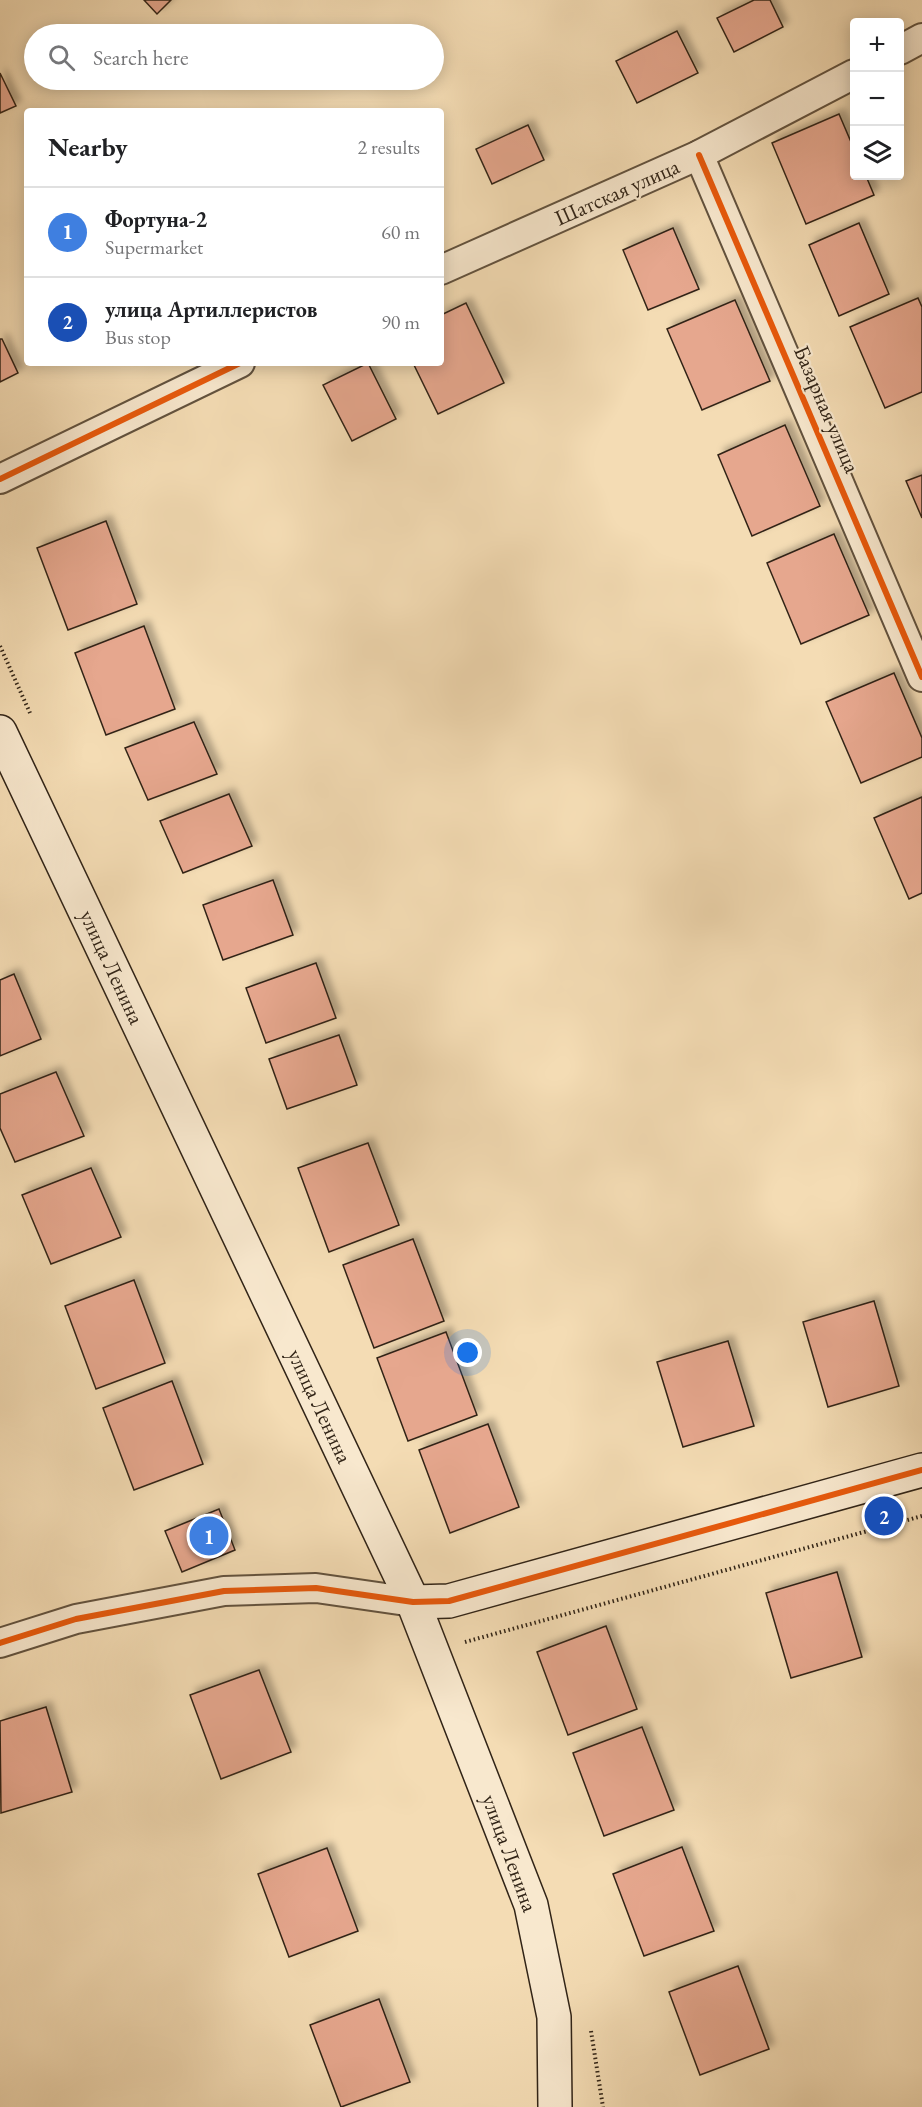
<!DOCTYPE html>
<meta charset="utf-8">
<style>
:root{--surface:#fff;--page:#f2f2f2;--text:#202124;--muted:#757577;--line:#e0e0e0;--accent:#8f2418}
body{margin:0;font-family:"EB Garamond",serif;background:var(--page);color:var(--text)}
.controls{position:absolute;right:18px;top:18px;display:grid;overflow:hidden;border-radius:6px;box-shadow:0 3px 15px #0003}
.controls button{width:54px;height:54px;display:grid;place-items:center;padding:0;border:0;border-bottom:2px solid var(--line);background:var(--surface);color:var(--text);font:30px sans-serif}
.you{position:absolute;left:468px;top:1353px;width:21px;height:21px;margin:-15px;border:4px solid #fff;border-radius:50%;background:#1a73e8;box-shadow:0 0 0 9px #1a73e833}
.badge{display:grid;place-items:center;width:39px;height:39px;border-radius:50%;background:var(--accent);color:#fff;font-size:20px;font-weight:700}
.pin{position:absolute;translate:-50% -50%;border:3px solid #fff;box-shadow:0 2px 6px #0006}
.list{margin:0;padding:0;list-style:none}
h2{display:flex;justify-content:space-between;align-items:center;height:78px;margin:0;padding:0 24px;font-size:26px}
h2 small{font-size:20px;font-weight:400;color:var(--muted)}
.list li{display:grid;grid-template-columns:39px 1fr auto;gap:18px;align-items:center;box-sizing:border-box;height:90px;padding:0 24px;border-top:2px solid var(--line)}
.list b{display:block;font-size:22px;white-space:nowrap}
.list p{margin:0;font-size:20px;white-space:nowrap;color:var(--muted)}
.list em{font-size:20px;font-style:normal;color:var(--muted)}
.icon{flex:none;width:33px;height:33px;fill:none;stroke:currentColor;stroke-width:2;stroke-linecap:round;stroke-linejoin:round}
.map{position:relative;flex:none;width:922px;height:2107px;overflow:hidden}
.search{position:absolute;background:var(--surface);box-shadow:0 3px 15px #0003;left:24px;top:24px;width:420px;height:66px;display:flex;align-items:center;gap:15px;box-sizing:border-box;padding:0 21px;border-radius:33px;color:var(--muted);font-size:22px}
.panel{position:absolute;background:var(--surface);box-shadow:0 3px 15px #0003;left:24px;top:108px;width:420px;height:258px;border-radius:6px}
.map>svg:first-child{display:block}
.building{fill:#e6a78e;stroke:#312417;stroke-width:1.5;filter:url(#shadow)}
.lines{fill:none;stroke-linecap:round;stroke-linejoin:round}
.street-casing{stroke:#62523e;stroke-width:32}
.secondary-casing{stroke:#312417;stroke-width:36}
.path{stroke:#312417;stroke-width:4;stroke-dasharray:1.5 3;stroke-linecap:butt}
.street{stroke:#f8e8ce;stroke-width:28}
.secondary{stroke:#f8e8ce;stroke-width:33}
.cycleway-casing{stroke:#f8e8ce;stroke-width:10}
.cycleway{stroke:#e8590c;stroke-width:6}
.labels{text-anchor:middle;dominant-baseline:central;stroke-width:4.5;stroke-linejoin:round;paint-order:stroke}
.street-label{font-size:22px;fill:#312417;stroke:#f8e8ce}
</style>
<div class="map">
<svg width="922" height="2107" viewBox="0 0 922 2107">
<defs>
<filter id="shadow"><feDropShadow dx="5.5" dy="-5.5" stdDeviation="3" flood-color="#0004"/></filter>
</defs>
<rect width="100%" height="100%" fill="#f4dcb4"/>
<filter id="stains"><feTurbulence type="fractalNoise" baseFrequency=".00333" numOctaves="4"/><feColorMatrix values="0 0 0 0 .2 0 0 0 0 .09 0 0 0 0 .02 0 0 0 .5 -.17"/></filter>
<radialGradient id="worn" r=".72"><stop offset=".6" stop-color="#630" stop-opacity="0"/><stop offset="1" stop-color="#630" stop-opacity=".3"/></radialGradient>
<g class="building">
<path d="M144 0H171L157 14Z"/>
<path d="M754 0H770L783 27 734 52 717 18Z"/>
<path d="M677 31 698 73 637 103 616 61Z"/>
<path d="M0 73 16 106 0 113Z"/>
<path d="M839 114 854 149V176H866L874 195 806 224 772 143Z"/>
<path d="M528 125 544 160 492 184 476 149Z"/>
<path d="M859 223 889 294 839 316 809 245Z"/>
<path d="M673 228 699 289 648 310 623 250Z"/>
<path d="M918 298 922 307V392L885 408 850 327Z"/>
<path d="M735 300 770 381 702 410 667 329Z"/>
<path d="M466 303 504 383 438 414 413 363H441V315Z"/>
<path d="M0 339H2L18 373 0 382Z"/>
<path d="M368 363 396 419 352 441 323 385Z"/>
<path d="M785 425 820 506 752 536 718 455Z"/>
<path d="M922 475V518L906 481Z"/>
<path d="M106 521 137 604 68 630 37 548Z"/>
<path d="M834 534 869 615 801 644 767 563Z"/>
<path d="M144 626 175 709 106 735 75 653Z"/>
<path d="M894 673 922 738V757L861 783 826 702Z"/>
<path d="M194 722 217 774 148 800 125 748Z"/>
<path d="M229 794 252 846 183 873 160 821Z"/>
<path d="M922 797V893L909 899 874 818Z"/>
<path d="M273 880 293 935 223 960 203 905Z"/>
<path d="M316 963 336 1018 266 1043 246 988Z"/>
<path d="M14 974 41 1039 0 1056V980Z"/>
<path d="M339 1035 357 1085 287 1109 269 1059Z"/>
<path d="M56 1072 84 1136 15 1162 0 1128V1094Z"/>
<path d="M368 1143 399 1225 329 1252 298 1168Z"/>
<path d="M91 1168 121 1237 51 1264 22 1195Z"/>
<path d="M413 1239 444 1321 374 1348 343 1265Z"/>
<path d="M134 1280 165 1363 96 1389 65 1306Z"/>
<path d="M874 1301 899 1386 828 1407 803 1322Z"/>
<path d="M446 1332 477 1415 408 1441 377 1358Z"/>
<path d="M728 1341 754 1426 683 1447 657 1362Z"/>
<path d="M172 1381 203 1464 134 1490 103 1408Z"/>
<path d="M488 1424 519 1507 450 1533 419 1450Z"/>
<path d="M219 1509 235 1550 182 1572 165 1531Z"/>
<path d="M837 1572 862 1657 791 1678 766 1593Z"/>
<path d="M606 1626 637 1709 568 1735 537 1652Z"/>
<path d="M259 1670 291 1752 221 1779 190 1695Z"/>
<path d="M46 1707 72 1792 1 1813 0 1721Z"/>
<path d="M642 1727 674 1810 604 1836 573 1753Z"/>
<path d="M682 1847 714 1931 644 1956 613 1874Z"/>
<path d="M327 1848 358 1931 289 1957 258 1874Z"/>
<path d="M738 1966 769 2049 700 2075 669 1992Z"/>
<path d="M379 1999 410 2082 341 2107 310 2025Z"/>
</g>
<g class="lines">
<defs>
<g id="street">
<path d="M900 50 922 38"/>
<path d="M699 155 922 677"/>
<path d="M441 270 699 155 854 74"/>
<path d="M0 479 240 363"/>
<path d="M0 1643 76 1619 224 1591 316 1588 413 1602"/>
</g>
<g id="secondary">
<path d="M0 732 413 1602 531 1905 554 2017 555 2107"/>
<path d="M413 1602 449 1601 922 1470"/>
</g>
</defs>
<use href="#street" class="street-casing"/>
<use href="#secondary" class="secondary-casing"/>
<g class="path">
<path d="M0 646 30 713"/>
<path d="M465 1642 922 1516"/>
<path d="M591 2031 603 2107"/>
</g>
<use href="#street" class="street"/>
<use href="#secondary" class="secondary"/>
<defs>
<g id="cycleway">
<path d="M699 155 922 677"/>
<path d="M0 479 240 363"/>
<path d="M0 1643 76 1619 224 1591 316 1588 413 1602 449 1601 922 1470"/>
</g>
</defs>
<use href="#cycleway" class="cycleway-casing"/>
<use href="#cycleway" class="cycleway"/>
</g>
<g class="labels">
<g class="street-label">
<text transform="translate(617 192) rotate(-24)">Шатская улица</text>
<text transform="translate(827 409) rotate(67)">Базарная улица</text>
<text transform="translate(112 967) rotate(65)">улица Ленина</text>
<text transform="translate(320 1406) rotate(65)">улица Ленина</text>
<text transform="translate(510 1853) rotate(70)">улица Ленина</text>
</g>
</g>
<rect width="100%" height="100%" filter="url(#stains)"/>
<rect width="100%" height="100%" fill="url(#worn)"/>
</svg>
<div class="controls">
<button>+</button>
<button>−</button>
<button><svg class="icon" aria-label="layers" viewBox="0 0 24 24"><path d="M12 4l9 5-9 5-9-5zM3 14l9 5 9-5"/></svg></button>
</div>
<div class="you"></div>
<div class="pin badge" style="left:209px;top:1536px;background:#3f7fe0">1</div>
<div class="pin badge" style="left:884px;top:1516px;background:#1a4fb4">2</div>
<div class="search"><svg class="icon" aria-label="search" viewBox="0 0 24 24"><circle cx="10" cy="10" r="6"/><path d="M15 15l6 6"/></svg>Search here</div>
<section class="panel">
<h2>Nearby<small>2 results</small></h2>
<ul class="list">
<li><span class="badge" style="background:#3f7fe0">1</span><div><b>Фортуна-2</b><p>Supermarket</p></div><em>60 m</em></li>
<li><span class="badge" style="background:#1a4fb4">2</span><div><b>улица Артиллеристов</b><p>Bus stop</p></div><em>90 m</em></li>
</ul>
</section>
</div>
